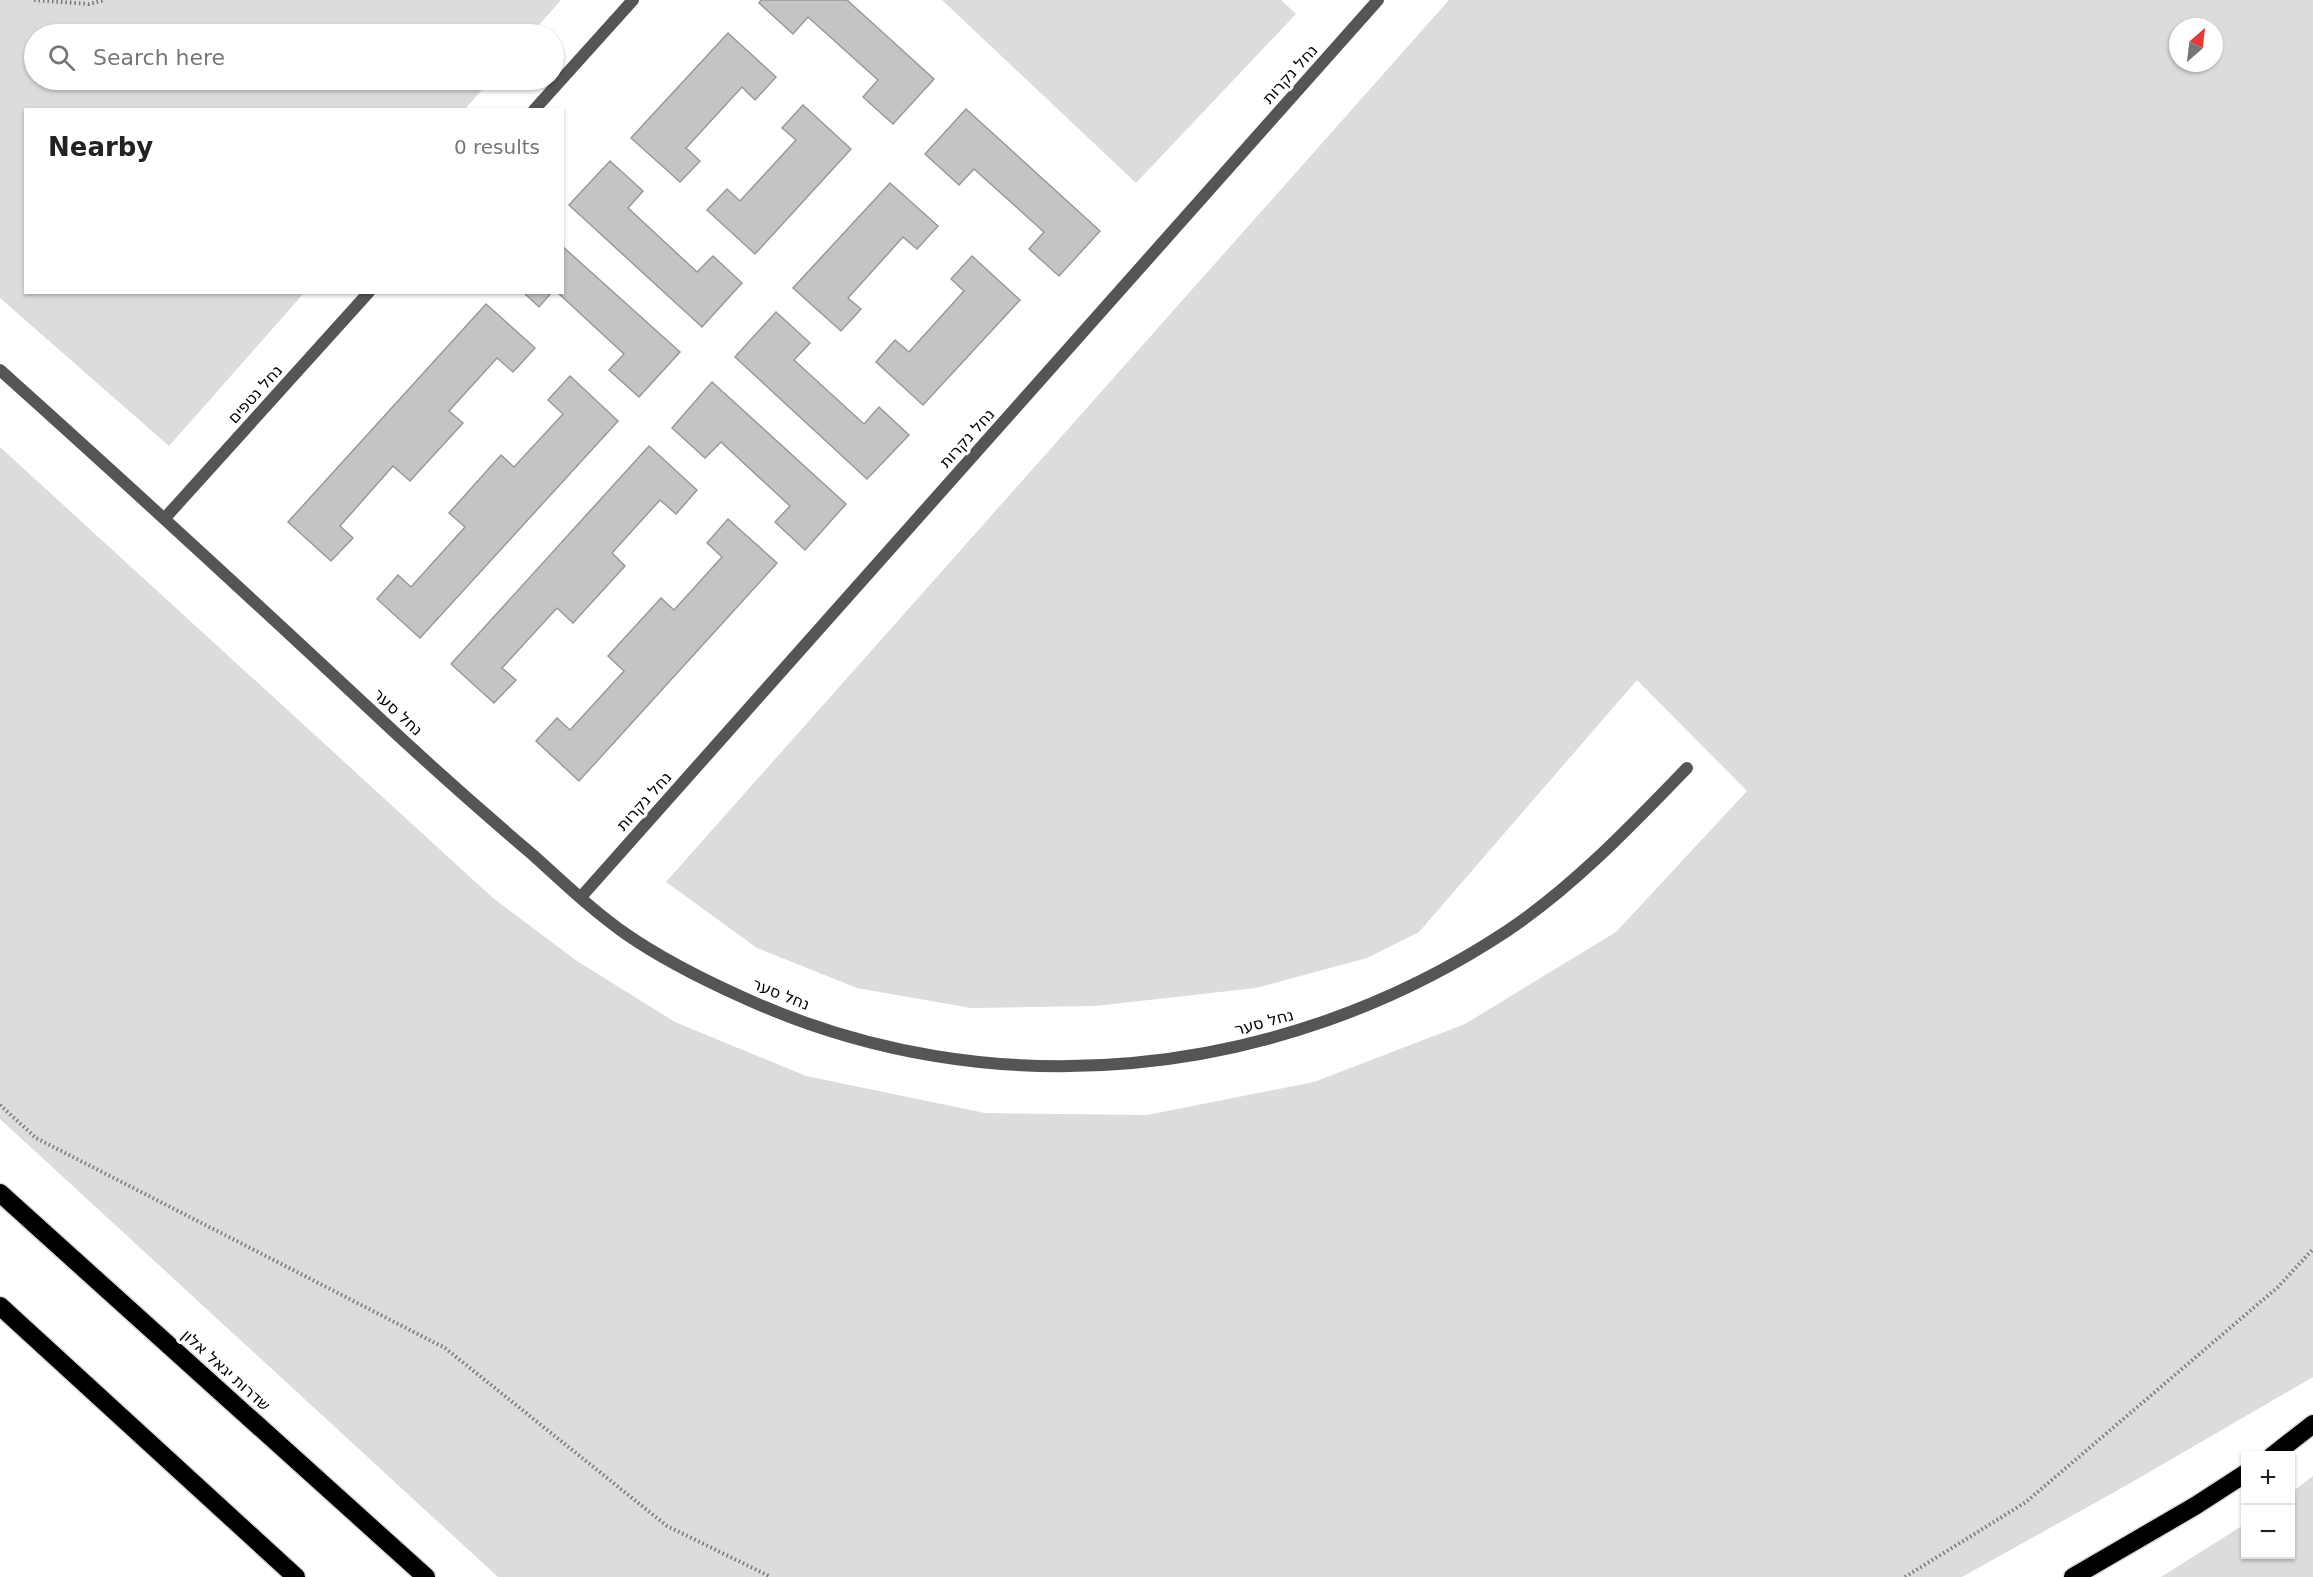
<!DOCTYPE html>
<meta charset="utf-8">
<style>
:root{--surface:#fff;--page:#f6f6f6;--text:#222;--muted:#767676;--line:#e0e0e0}
body{margin:0;font-family:"DejaVu Sans","Noto Sans Hebrew",sans-serif;background:var(--page);color:var(--text)}
.controls{position:absolute;right:18px;bottom:18px;display:grid;overflow:hidden;border-radius:0px;box-shadow:0 2px 4px #0004}
.controls button{width:54px;height:54px;display:grid;place-items:center;padding:0;border:0;border-bottom:2px solid var(--line);background:var(--surface);color:var(--text);font:30px sans-serif}
.compass{position:absolute;left:2169px;top:18px;width:54px;height:54px;border-radius:50%;background:var(--surface);box-shadow:0 2px 4px #0004;rotate:28deg}
.list{margin:0;padding:0;list-style:none}
h2{display:flex;justify-content:space-between;align-items:center;height:78px;margin:0;padding:0 24px;font-size:26px}
h2 small{font-size:20px;font-weight:400;color:var(--muted)}
.icon{flex:none;width:33px;height:33px;fill:none;stroke:currentColor;stroke-width:2;stroke-linecap:round;stroke-linejoin:round}
.map{position:relative;flex:none;width:2313px;height:1577px;overflow:hidden}
.search{position:absolute;background:var(--surface);box-shadow:0 2px 4px #0004;left:24px;top:24px;width:540px;height:66px;display:flex;align-items:center;gap:15px;box-sizing:border-box;padding:0 21px;border-radius:33px;color:var(--muted);font-size:22px}
.panel{position:absolute;background:var(--surface);box-shadow:0 2px 4px #0004;left:24px;top:108px;width:540px;height:186px;border-radius:0px}
.map>svg:first-child{display:block}
.green{fill:#dcdcdc;fill-rule:evenodd}
.building{fill:#c4c4c4;stroke:#999;stroke-width:1.5}
.lines{fill:none;stroke-linecap:round;stroke-linejoin:round}
.highway-casing{stroke:#dbdbdb;stroke-width:21}
.path{stroke:#777;stroke-width:4;stroke-dasharray:1.5 3;stroke-linecap:butt}
.street{stroke:#555;stroke-width:12}
.highway{stroke:#000;stroke-width:18}
.labels{text-anchor:middle;dominant-baseline:central;stroke-width:6;stroke-linejoin:round;paint-order:stroke}
.street-label{font-size:16px;fill:#000;stroke:#fff}
</style>
<div class="map">
<svg width="2313" height="1577" viewBox="0 0 2313 1577">
<rect width="100%" height="100%" fill="#fff"/>
<g class="green">
<path d="M0 0H561L531 34H34V80H491L465 109 26 110V292L304 293 169 446 0 298Z"/>
<path d="M942 0H1281L1296 14 1136 183Z"/>
<path d="M1449 0H2313V1377L2127 1485 1962 1577H498L0 1119V447L493 898 577 961 675 1022 806 1076 985 1113 1147 1115 1314 1082 1465 1024 1616 932 1747 791 1637 680 1419 932 1367 958 1256 988 1095 1006 971 1008 857 988 757 948 666 882ZM2178 27H2214V63H2178Z"/>
<path d="M2313 1476V1577H2161L2245 1524 2246 1554H2290L2291 1493Z"/>
</g>
<g class="building">
<path d="M761 0H847L934 79 893 124 863 97 878 80 808 17 793 34 759 3Z"/>
<path d="M728 33 776 77 755 100 742 87 686 148 700 161 680 182 631 138Z"/>
<path d="M803 105 851 149 755 254 707 210 727 189 740 201 796 140 782 128Z"/>
<path d="M966 109 1100 231 1059 276 1029 249 1044 232 974 169 959 185 925 154Z"/>
<path d="M610 161 643 191 628 208 697 272 713 256 742 283 702 327 569 205Z"/>
<path d="M890 183 938 226 917 249 903 237 848 298 861 309 841 331 793 288Z"/>
<path d="M562 246 680 352 639 397 609 370 624 354 557 292H562Z"/>
<path d="M972 256 1020 300 923 405 876 362 895 340 909 352 964 291 951 279Z"/>
<path d="M523 292H552L539 307Z"/>
<path d="M486 304 535 348 513 372 497 358 449 411 463 423 410 481 393 466 340 526 353 538 331 561 288 522Z"/>
<path d="M776 312 810 343 794 360 864 424 879 407 909 435 867 479 735 357Z"/>
<path d="M570 376 618 421 420 638 377 599 398 575 411 587 465 527 449 513 501 455 514 467 563 414 548 400Z"/>
<path d="M712 382 846 504 805 550 775 522 790 506 721 442 705 458 672 428Z"/>
<path d="M649 446 697 490 676 514 660 500 612 553 625 566 573 623 557 608 502 668 516 680 494 703 451 664Z"/>
<path d="M728 519 777 563 579 781 536 741 557 718 570 730 624 671 608 656 661 598 674 610 722 557 707 543Z"/>
</g>
<g class="lines">
<defs>
<g id="highway">
<path d="M0 1193 426 1577"/>
<path d="M0 1306 296 1577"/>
<path d="M2272 1456 2313 1424"/>
<path d="M2073 1577 2195 1506 2246 1473"/>
</g>
</defs>
<use href="#highway" class="highway-casing"/>
<g class="path">
<path d="M34 0 89 4 105 0"/>
<path d="M0 1105 36 1138 445 1348 667 1526 771 1577"/>
<path d="M1905 1577 2026 1502 2278 1287 2313 1249"/>
</g>
<g class="street">
<path d="M534 110 633 0"/>
<path d="M0 370C126 483 251 598 374 713 426 762 479 809 533 855 563 882 593 911 626 934 662 959 702 979 742 997 990 1111 1280 1081 1507 931 1574 886 1631 826 1687 768"/>
<path d="M165 518 369 292"/>
<path d="M581 897 1378 0"/>
</g>
<use href="#highway" class="highway"/>
</g>
<g class="labels">
<g class="street-label">
<text transform="translate(1290 74) rotate(-48)">נחל נקרות</text>
<text transform="translate(255 394) rotate(-48)">נחל נטפים</text>
<text transform="translate(967 438) rotate(-48)">נחל נקרות</text>
<text transform="translate(398 712) rotate(43)">נחל סער</text>
<text transform="translate(644 801) rotate(-48)">נחל נקרות</text>
<text transform="translate(781 994) rotate(22)">נחל סער</text>
<text transform="translate(1264 1022) rotate(-15)">נחל סער</text>
<text transform="translate(226 1370) rotate(42)">שדרות יגאל אלון</text>
</g>
</g>
</svg>
<div class="controls">
<button>+</button>
<button>−</button>
</div>
<svg class="compass" viewBox="-18 -18 36 36"><path d="M0-13l5 13h-10z" fill="#e53935"/><path d="M0 13l5-13h-10z" fill="#767676"/></svg>
<div class="search"><svg class="icon" aria-label="search" viewBox="0 0 24 24"><circle cx="10" cy="10" r="6"/><path d="M15 15l6 6"/></svg>Search here</div>
<section class="panel">
<h2>Nearby<small>0 results</small></h2>
<ul class="list">
</ul>
</section>
</div>
